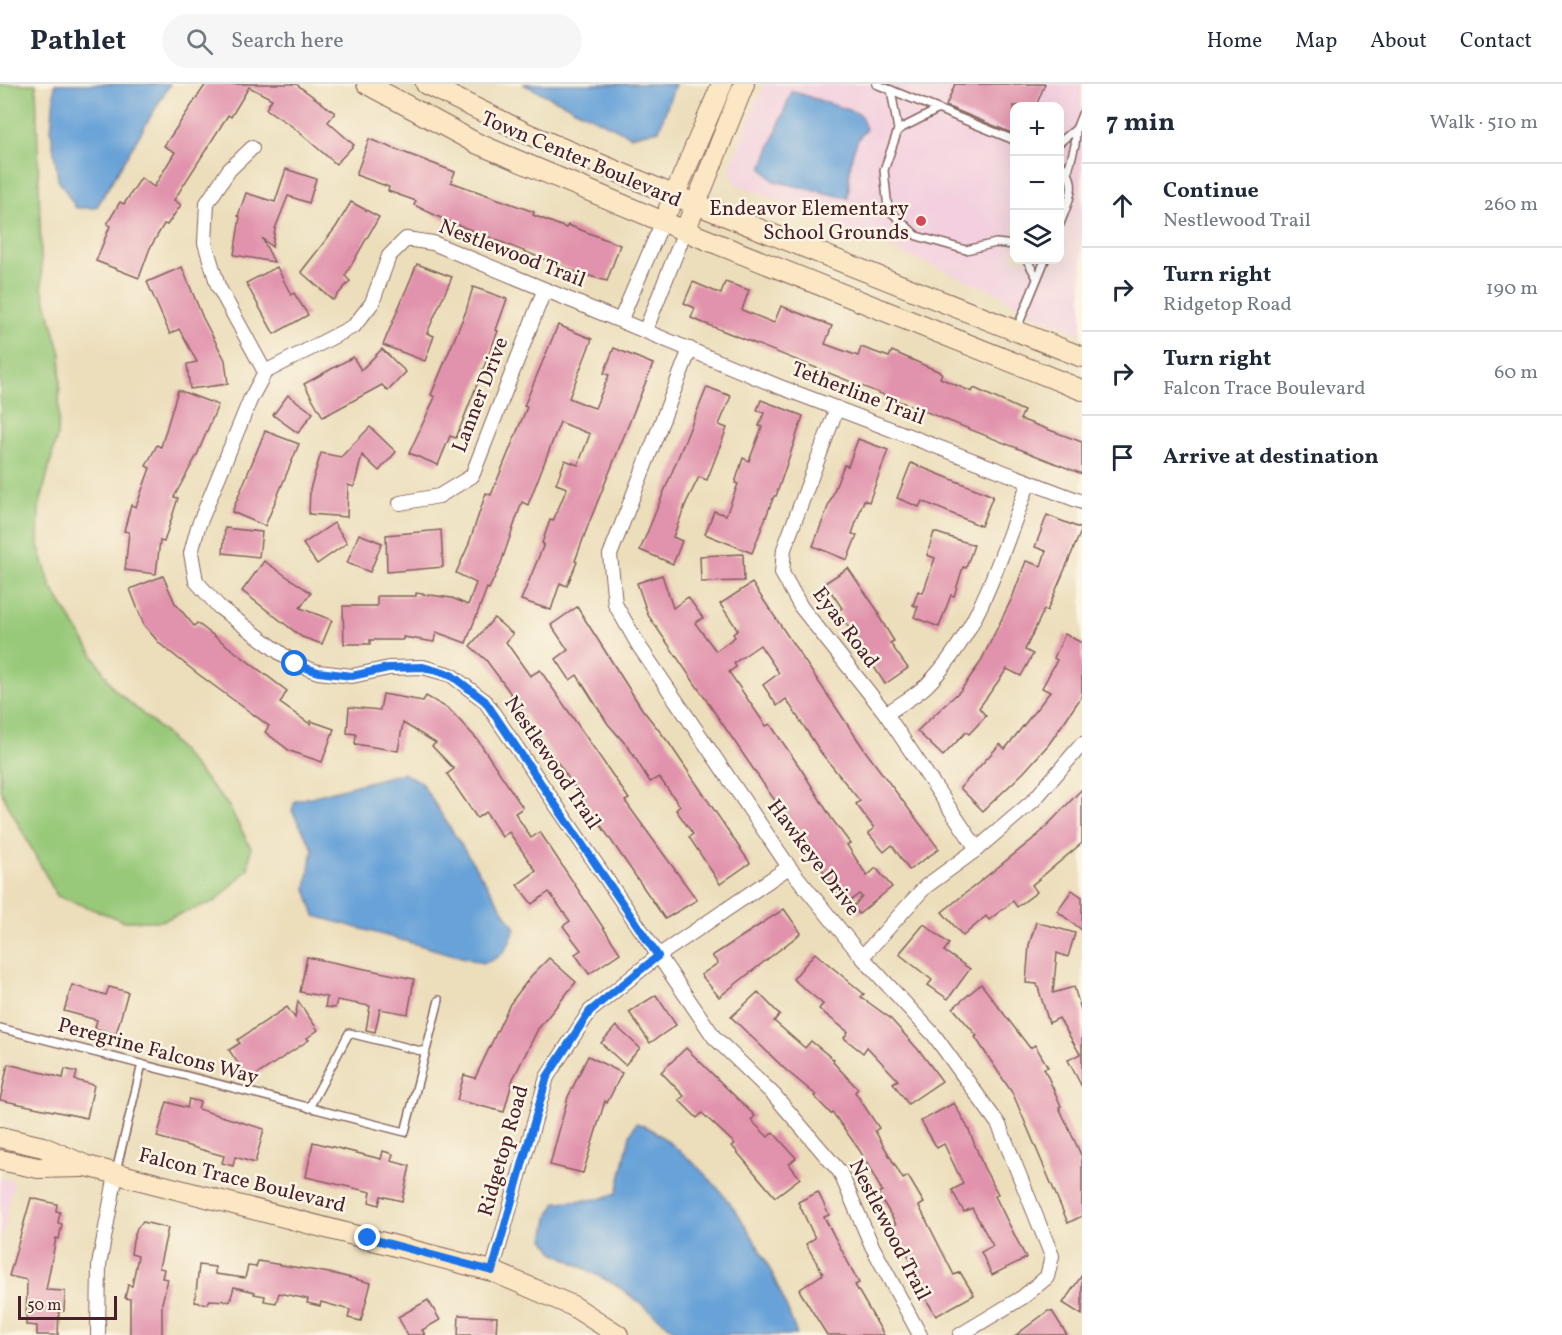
<!DOCTYPE html>
<meta charset="utf-8">
<style>
:root{--surface:#fff;--page:#f6f6f7;--text:#1f2937;--muted:#747a83;--line:#e0e1e3}
body{margin:0;font-family:Vollkorn,serif;background:var(--page);color:var(--text)}
.controls{position:absolute;right:18px;top:18px;display:grid;overflow:hidden;border-radius:12px;box-shadow:0 6px 24px #0002}
.controls button{width:54px;height:54px;display:grid;place-items:center;padding:0;border:0;border-bottom:2px solid var(--line);background:var(--surface);color:var(--text);font:30px sans-serif}
.scale{position:absolute;left:18px;bottom:15px;width:99px;box-sizing:border-box;padding-left:6px;border:3px solid #4a1f2b;border-top:0;font-size:16px;line-height:21px;white-space:nowrap;color:#4a1f2b;-webkit-text-stroke:4px #fcf5e5;paint-order:stroke}
.stop{position:absolute;width:18px;height:18px;margin:-14px;border:4px solid #1a73e8;border-radius:50%;background:#fff}
.stop.end{background:#1a73e8;border-color:#fff;box-shadow:0 2px 6px #0008}
.list{margin:0;padding:0;list-style:none}
h2{display:flex;justify-content:space-between;align-items:center;height:78px;margin:0;padding:0 24px;font-size:26px}
h2 small{font-size:20px;font-weight:400;color:var(--muted)}
.list li{display:grid;grid-template-columns:39px 1fr auto;gap:18px;align-items:center;box-sizing:border-box;height:84px;padding:0 24px;border-top:2px solid var(--line)}
.list b{display:block;font-size:22px;white-space:nowrap}
.list p{margin:0;font-size:20px;white-space:nowrap;color:var(--muted)}
.list em{font-size:20px;font-style:normal;color:var(--muted)}
.icon{flex:none;width:33px;height:33px;fill:none;stroke:currentColor;stroke-width:2;stroke-linecap:round;stroke-linejoin:round}
.map{position:relative;flex:none;width:1082px;height:1251px;overflow:hidden}
header{display:flex;align-items:center;gap:36px;box-sizing:border-box;height:84px;padding:0 30px;background:var(--surface);border-bottom:2px solid var(--line)}
header strong{font-size:28px}
nav{display:flex;gap:33px;margin-inline-start:auto;font-size:21px}
.search{width:420px;height:54px;background:var(--page);display:flex;align-items:center;gap:15px;box-sizing:border-box;padding:0 21px;border-radius:33px;color:var(--muted);font-size:22px}
main{display:flex}
aside{flex:1;background:var(--surface)}
.map>svg:first-child{display:block}
.built{fill:#f3cfdf;fill-rule:evenodd}
.green{fill:#98c979;stroke:#717452;stroke-width:1.5}
.water{fill:#68a2d8;stroke:#596082;stroke-width:1.5}
.building{fill:#e192ac}
.lines{fill:none;stroke-linecap:round;stroke-linejoin:round}
.lane-casing{stroke:#83625d;stroke-width:10}
.street-casing{stroke:#83625d;stroke-width:16}
.secondary-casing{stroke:#83625d;stroke-width:22}
.lane{stroke:#fff;stroke-width:7}
.street{stroke:#fff;stroke-width:14}
.secondary{stroke:#fbe7c3;stroke-width:20}
.route{stroke:#1a73e8;stroke-width:8}
.poi-dot{fill:#d1495b;stroke:#fcf5e5;stroke-width:2}
.labels{text-anchor:middle;dominant-baseline:central;stroke-width:5;stroke-linejoin:round;paint-order:stroke}
.street-label{font-size:21px;fill:#4a1f2b;stroke:#fcf5e5}
.poi-label{font-size:21px;fill:#4a1f2b;stroke:#fcf5e5;text-anchor:end}
</style>
<header>
<strong>Pathlet</strong>
<div class="search"><svg class="icon" aria-label="search" viewBox="0 0 24 24"><circle cx="10" cy="10" r="6"/><path d="M15 15l6 6"/></svg>Search here</div>
<nav><a>Home</a><a>Map</a><a>About</a><a>Contact</a></nav>
</header>
<main>
<div class="map">
<svg width="1082" height="1251" viewBox="0 0 1082 1251">
<rect width="100%" height="100%" fill="#fcf5e5"/>
<filter id="ink" filterUnits="userSpaceOnUse"><feTurbulence type="fractalNoise" baseFrequency=".0167" numOctaves="2"/><feDisplacementMap in="SourceGraphic" scale="12" xChannelSelector="R" yChannelSelector="G"/><feConvolveMatrix kernelMatrix="1 2 1 2 8 2 1 2 1" color-interpolation-filters="sRGB"/></filter>
<filter id="wash" filterUnits="userSpaceOnUse"><feTurbulence type="fractalNoise" baseFrequency=".008" numOctaves="4" result="noise"/><feDisplacementMap in="SourceGraphic" scale="24" xChannelSelector="R" yChannelSelector="G"/><feGaussianBlur stdDeviation="1.35" result="paint"/><feColorMatrix in="noise" values="0 0 0 0 0 0 0 0 0 0 0 0 0 0 0 0 0 1.4 0 .05"/><feComposite in="paint" operator="in"/></filter>
<g filter="url(#wash)">
<rect width="100%" height="100%" fill="#ecdebb"/>
<g class="built">
<path d="M764 0H1082V250L1023 226 1000 210 735 99 730 83ZM1014 22H1060V176H1014Z"/>
<path d="M0 1094 14 1097 0 1162Z"/>
</g>
<path class="green" d="M0 0H36L42 204 61 270 58 348 39 424 38 460 51 503 114 605 166 650 228 721 251 764 248 785 216 817 161 837H124L57 812 0 706Z"/>
<g class="water">
<path d="M55 0H170L96 124H76L58 95 51 47Z"/>
<path d="M523 0H675L659 46 631 52Z"/>
<path d="M792 7 860 30 866 45C848 63 850 90 848 114L774 97 762 84Z"/>
<path d="M402 689 420 697 515 844C509 863 503 875 483 879L315 832 306 805 313 765 292 727 295 717Z"/>
<path d="M636 1039C652 1043 663 1054 675 1063 737 1112 771 1178 797 1251H681L619 1203 554 1168 544 1155 549 1130 557 1118 600 1115 617 1109 630 1051Z"/>
</g>
<g id="blocks">
<g class="building">
<path d="M206 0H296L335 29 328 38 354 61 336 80 293 43 266 25 272 15 249 3 231 33 228 31 174 116 181 121 167 141 164 140 150 164 139 194 96 177 110 142 107 140 120 118 124 120 141 94 154 103 175 68 164 62Z"/>
<path d="M955 0H1045L1036 22H1014V50L946 22Z"/>
<path d="M369 55 455 88 451 98 534 128 533 131 566 144 568 141 620 161 607 197 576 188 441 134 414 121 416 117 388 107 389 103 356 91Z"/>
<path d="M286 85 316 95 309 119 288 112 275 145 272 163 262 154 274 178 234 171 240 133 238 132 246 109 275 118Z"/>
<path d="M351 118 379 133 345 192 350 197 333 216 301 188 336 143Z"/>
<path d="M417 180 452 193 427 249 434 252 425 277 383 261Z"/>
<path d="M182 183 203 234 225 276 228 300 190 305 187 280 197 278 179 245 170 250 147 198Z"/>
<path d="M277 183 291 211 294 209 308 231 274 250 246 199Z"/>
<path d="M693 198 721 210 725 198 749 206 742 226 774 239 781 222 832 242 825 260 858 272 861 263 889 273 892 267 942 289 940 294 972 308 974 304 1024 327 1020 335 1082 358V390L691 234 695 224 684 219Z"/>
<path d="M473 203 507 215 496 246 498 247 456 354 450 352 438 381 409 369 435 313 431 311 466 227Z"/>
<path d="M558 241 592 255 569 314 589 322 595 324 609 291 604 289 614 264 653 280 589 439 575 477 577 478 567 502 560 499 551 526 521 516 544 460 542 459 550 436 553 437 567 404 556 400 565 376 578 381 590 350 560 338 528 421 522 418 500 482 489 505 487 504 466 559 436 548 434 558 403 553V556H370V560H344L343 522H377V512H416V509L452 514 468 521 476 499 456 489 468 462 486 409 491 411 527 323 524 322Z"/>
<path d="M382 265 406 288 388 307 382 301 323 333 304 300 353 273 361 286Z"/>
<path d="M707 303 731 312 719 341 727 344 707 396 699 393 686 419 673 453 682 457 673 480 640 466Z"/>
<path d="M178 306 218 321 197 371 174 413 178 414 164 458 160 457 156 490 125 486 129 448 124 447 131 421 136 423 150 384 146 382 157 361 161 363Z"/>
<path d="M288 311 313 329 298 349 273 331Z"/>
<path d="M761 316 803 332 776 412H774L752 469 705 450 714 427 726 431 738 400 735 399 743 374 749 377 762 343 759 342 764 329 757 326Z"/>
<path d="M370 343 396 368 379 387 362 371 354 403 348 401 347 433 309 430 310 405 321 369 341 373Z"/>
<path d="M265 347 299 360 265 442 232 428Z"/>
<path d="M858 355 888 366 869 418 864 416 852 450 857 451 847 476 813 462 844 381 848 382Z"/>
<path d="M911 379 993 412 981 442 922 417 919 423 897 414Z"/>
<path d="M1047 431 1082 445 1047 527 1044 526 1025 566 1033 570 1021 592 1007 585 979 624 986 632 969 650 966 648 943 672 917 647 961 606 980 579 1012 514 1026 477 1041 482 1046 467 1035 463Z"/>
<path d="M334 439 347 459 317 480 303 460Z"/>
<path d="M225 444 262 448 259 473 223 469Z"/>
<path d="M441 446 443 483 387 488 386 451Z"/>
<path d="M934 448 974 461 966 484 963 483 954 512 951 511 939 543 914 533 918 523 913 521 918 507 923 509 935 474 927 471Z"/>
<path d="M359 450 382 459 370 488 347 479Z"/>
<path d="M743 470 744 497 701 498 700 472Z"/>
<path d="M264 477 311 509 300 524 332 536 322 560 302 553 242 507Z"/>
<path d="M848 484 880 530 878 531 894 557 890 559 908 584 885 600 838 527 842 524 825 499Z"/>
<path d="M662 491 673 524 688 513 703 534 695 539 716 567 735 553 733 550 738 546 720 520 752 499 866 668 939 765 909 786 892 761 884 768 868 749 874 744 856 720 860 717 822 670 786 615 777 622 763 601 779 589 760 561 734 579 736 583 729 588 766 642 770 640 801 685 832 735 850 759 847 761 867 792 876 784 892 803 859 830 853 823 862 813 859 810 849 818 836 806 648 531 637 499Z"/>
<path d="M163 492 175 519 194 542 197 539 287 607 280 619 310 640 311 637 334 645 322 678 290 667 265 648 269 642 198 590 160 560 144 541 130 505Z"/>
<path d="M577 523 642 625 669 659 750 779 720 800 689 753 693 750 676 726 680 722 659 693 650 698 629 664 608 640 577 591 570 596 556 575 568 566 551 541Z"/>
<path d="M494 534 513 550 506 558 530 592 540 586 629 715 625 717 697 816 665 835 506 603 486 576 470 562Z"/>
<path d="M1065 550 1082 559V612L1049 660 1024 688 983 727 960 704 1000 660 1005 665 1050 608 1042 604 1057 576 1054 574Z"/>
<path d="M383 610 423 617 426 612 449 625 477 655 523 724 515 729 531 754 540 748 620 869 589 890 575 870 581 866 563 842 570 837 549 808 532 820 517 801 536 787 509 748 502 753 486 728 477 734 447 690 454 685 432 662 436 659 403 639 398 667 355 660 356 650 347 649 349 623 380 626Z"/>
<path d="M1082 705V759L1032 801 1037 808 1017 823 1013 817 989 836 986 832 963 852 942 828 1038 751Z"/>
<path d="M1072 806 1082 813V846L1057 827Z"/>
<path d="M784 825 801 849 719 913 701 891 718 879 712 872Z"/>
<path d="M1036 838 1075 849 1068 873 1057 869 1053 909 1074 903 1082 929V1003L1068 976 1080 970 1059 934 1049 939 1037 900 1026 899 1029 861Z"/>
<path d="M924 840 949 860 944 867 970 885 948 915 928 901 932 896 899 870Z"/>
<path d="M815 869 864 910 861 913 890 934 922 970 942 997 908 1020 893 999 898 996 867 963 863 969 844 954 848 948 819 925 823 920 793 895Z"/>
<path d="M307 873 414 895 408 930 380 925 375 948 366 946 370 922 337 916 335 924 325 923 327 913 300 908Z"/>
<path d="M549 874 576 898 538 945 513 995 504 1028 457 1016 464 991 475 994 510 920 531 892Z"/>
<path d="M981 900 1030 964 1035 961 1048 983 1044 984 1061 1022 1059 1023 1082 1073V1132L1068 1139 1013 1010 975 953 977 952 953 924Z"/>
<path d="M72 901 106 911 109 903 128 908 116 950 95 944 97 936 64 927Z"/>
<path d="M758 908 780 931 774 937 805 964 811 957 834 976 833 978 858 1005 855 1008 879 1044 875 1047 903 1095 908 1092 924 1119 919 1122 954 1191 960 1188 974 1211 936 1232 923 1210 925 1208 909 1173 892 1143 896 1140 878 1109 882 1107 860 1067 833 1029 831 1030 814 1012 816 1011 787 987 731 933Z"/>
<path d="M656 911 676 941 650 959 629 928Z"/>
<path d="M298 917 318 946 307 954 309 956 249 996 229 966 240 959 237 956 287 923 295 934Z"/>
<path d="M616 942 640 964 625 981 601 959Z"/>
<path d="M686 964 755 1032 751 1036 768 1053 773 1048 796 1074 789 1080 800 1094 775 1113 732 1062 735 1060 702 1029 697 1034 679 1016 684 1012 661 988Z"/>
<path d="M588 972 622 989 607 1019 605 1017 583 1089 550 1081 568 1013Z"/>
<path d="M8 980 63 994 65 985 77 988 75 996 94 1001 87 1034 0 1016Z"/>
<path d="M189 1015 200 1018 198 1025 264 1045 255 1079 235 1073 233 1082 222 1079 224 1072 157 1053 167 1018 187 1024Z"/>
<path d="M954 1019 969 1046 983 1082 998 1110 995 1112 1026 1174 992 1191 981 1168 993 1162 972 1124 964 1128 952 1106 963 1100 944 1060 937 1064 921 1037Z"/>
<path d="M313 1058 381 1075 383 1067 393 1070 391 1077 410 1082 402 1117 381 1112 379 1121 369 1118 371 1108 306 1093Z"/>
<path d="M818 1108 829 1131 824 1133 859 1199 855 1201 884 1251H827L799 1206 823 1190 806 1160 815 1154 798 1118Z"/>
<path d="M31 1114 57 1120 56 1127 60 1128 58 1139 62 1140 59 1155 56 1154 46 1206 65 1207 64 1227H59L58 1251H37V1242L26 1241 27 1196 9 1192Z"/>
<path d="M143 1138 168 1144 159 1184 164 1185 162 1194 168 1195 162 1219V1251H130V1215L125 1214 128 1201 132 1202 138 1172 131 1170 133 1157 137 1144Z"/>
<path d="M258 1177 335 1190 371 1199 361 1237 348 1234 350 1226 321 1218 320 1222 307 1219 308 1215 279 1209 276 1219 264 1217 265 1212 254 1210 255 1208 234 1203 230 1217 209 1216 208 1220 195 1218 199 1181 215 1183V1190L245 1194 248 1182 256 1183Z"/>
<path d="M1082 1191V1231L1063 1219Z"/>
<path d="M428 1216 440 1236 422 1246 425 1251H408L398 1233Z"/>
<path d="M1048 1227H1052L1067 1251H1016Z"/>
<path d="M459 1231 497 1233 496 1251H458Z"/>
</g>
</g>
</g>
<g filter="url(#ink)">
<use href="#blocks" fill-opacity="0" stroke="#83625d" stroke-width="1.5"/>
<g class="lines">
<defs>
<g id="lane">
<path d="M876 0 1014 56"/>
<path d="M891 6 898 46"/>
<path d="M937 26 898 46 884 86 888 125 917 152 966 166 996 159 1014 161"/>
<path d="M1076 45 1082 30"/>
<path d="M1060 58 1076 45 1075 61 1068 87"/>
<path d="M1060 80C1081 98 1068 118 1060 140"/>
<path d="M1027 176 1037 194"/>
<path d="M1017 244 1045 176"/>
<path d="M0 944 405 1048 439 916"/>
<path d="M309 1024 349 949 425 968"/>
<path d="M116 1087 142 980"/>
</g>
<g id="street">
<path d="M252 64 229 86 207 119 205 159 218 202 265 288"/>
<path d="M621 235 663 137"/>
<path d="M646 245 685 147"/>
<path d="M690 265 610 471 615 520 639 562 789 783 862 873 934 951 999 1041 1052 1172 1047 1193 1023 1213 960 1251"/>
<path d="M837 324 784 465 782 489 801 523 886 630 977 765"/>
<path d="M400 419 439 412 472 392 544 207"/>
<path d="M886 630C899 621 915 612 927 601 981 547 1002 467 1029 398"/>
<path d="M862 873 925 803 977 765 1034 716 1082 660"/>
<path d="M492 1187 547 993 590 927 658 872 789 783"/>
<path d="M98 1251 99 1181 116 1090"/>
<path d="M920 1251 872 1162 840 1088 774 1011 714 953 485 617 451 591 423 583 389 584 352 592 318 588 295 580 219 523 196 497 191 469 198 443 250 316 265 288 354 242 372 219 389 172 406 155 433 159 775 301 1082 418"/>
</g>
<g id="secondary">
<path d="M367 0 476 59 685 147 1082 306"/>
<path d="M426 0 528 50 673 111 1082 273"/>
<path d="M669 124 722 0"/>
<path d="M685 147 744 0"/>
<path d="M0 1053 43 1063 87 1082 492 1187 573 1222 618 1251"/>
<path d="M0 1076 38 1084 82 1083"/>
</g>
</defs>
<use href="#lane" class="lane-casing"/>
<use href="#street" class="street-casing"/>
<use href="#secondary" class="secondary-casing"/>
<use href="#lane" class="lane"/>
<use href="#street" class="street"/>
<use href="#secondary" class="secondary"/>
</g>
</g>
<g class="lines" filter="url(#ink)">
<path class="route" d="M295 580 318 588 352 592 388 584 423 583 451 591 485 617 658 872 590 927 547 993 492 1187 368 1154"/>
</g>
<circle class="poi-dot" cx="921" cy="137" r="6"/>
<g class="labels">
<g class="street-label">
<text transform="translate(581 76) rotate(23)">Town Center Boulevard</text>
<text transform="translate(512 170) rotate(21)">Nestlewood Trail</text>
<text transform="translate(858 310) rotate(21)">Tetherline Trail</text>
<text transform="translate(481 311) rotate(-69)">Lanner Drive</text>
<text transform="translate(845 544) rotate(53)">Eyas Road</text>
<text transform="translate(552 679) rotate(56)">Nestlewood Trail</text>
<text transform="translate(813 774) rotate(53)">Hawkeye Drive</text>
<text transform="translate(158 968) rotate(15)">Peregrine Falcons Way</text>
<text transform="translate(504 1067) rotate(-74)">Ridgetop Road</text>
<text transform="translate(242 1097) rotate(14)">Falcon Trace Boulevard</text>
<text transform="translate(889 1146) rotate(63)">Nestlewood Trail</text>
</g>
<g class="poi-label">
<text x="909" y="125">Endeavor Elementary<tspan x="909" dy="24">School Grounds</tspan></text>
</g>
</g>
</svg>
<div class="controls">
<button>+</button>
<button>−</button>
<button><svg class="icon" aria-label="layers" viewBox="0 0 24 24"><path d="M12 4l9 5-9 5-9-5zM3 14l9 5 9-5"/></svg></button>
</div>
<div class="scale">50 m</div>
<div class="stop" style="left:295px;top:580px"></div>
<div class="stop end" style="left:368px;top:1154px"></div>
</div>
<aside>
<h2>7 min<small>Walk · 510 m</small></h2>
<ul class="list">
<li><svg class="icon" aria-label="ahead" viewBox="0 0 24 24"><path d="M12 20V5M6 11l6-6 6 6"/></svg><div><b>Continue</b><p>Nestlewood Trail</p></div><em>260 m</em></li>
<li><svg class="icon" aria-label="right" viewBox="0 0 24 24"><path d="M7 20v-9h11M14 6l5 5-5 5"/></svg><div><b>Turn right</b><p>Ridgetop Road</p></div><em>190 m</em></li>
<li><svg class="icon" aria-label="right" viewBox="0 0 24 24"><path d="M7 20v-9h11M14 6l5 5-5 5"/></svg><div><b>Turn right</b><p>Falcon Trace Boulevard</p></div><em>60 m</em></li>
<li><svg class="icon" aria-label="arrive" viewBox="0 0 24 24"><path d="M6 21V4h12l-3 4 3 4H6"/></svg><div><b>Arrive at destination</b></div></li>
</ul>
</aside>
</main>
